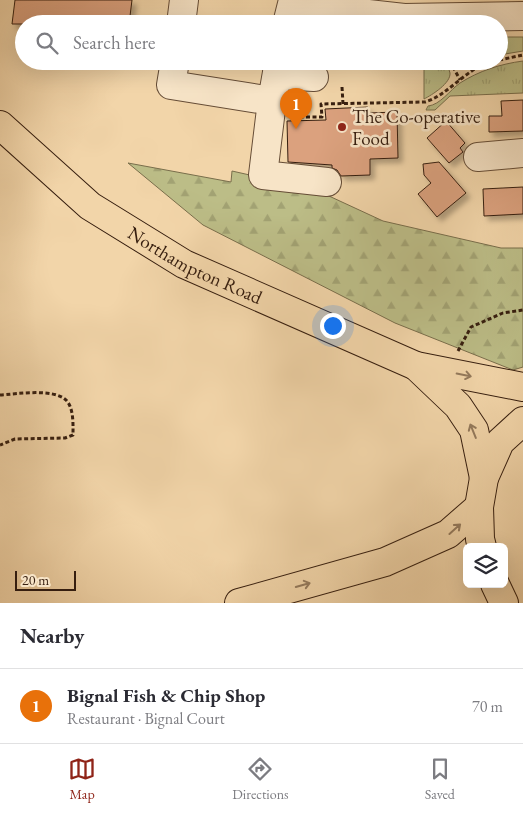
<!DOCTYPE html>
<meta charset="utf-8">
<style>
:root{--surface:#fff;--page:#f2f2f3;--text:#2b2b33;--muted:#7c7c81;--line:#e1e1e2;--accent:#8f2418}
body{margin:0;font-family:"EB Garamond",serif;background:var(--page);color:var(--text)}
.controls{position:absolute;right:15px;bottom:15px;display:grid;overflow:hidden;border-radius:8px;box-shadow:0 5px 20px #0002}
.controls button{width:45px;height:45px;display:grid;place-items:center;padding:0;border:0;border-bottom:1px solid var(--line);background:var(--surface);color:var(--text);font:25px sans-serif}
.scale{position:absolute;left:15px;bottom:12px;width:61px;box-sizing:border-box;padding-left:5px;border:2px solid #361e0f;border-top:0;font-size:14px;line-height:18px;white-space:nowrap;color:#361e0f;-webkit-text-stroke:4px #f7e4c7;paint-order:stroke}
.you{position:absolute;left:332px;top:325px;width:18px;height:18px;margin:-12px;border:4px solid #fff;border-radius:50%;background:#1a73e8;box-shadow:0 0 0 8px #1a73e833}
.badge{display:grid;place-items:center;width:32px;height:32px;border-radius:50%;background:var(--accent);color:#fff;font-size:16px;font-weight:700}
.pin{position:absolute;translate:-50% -41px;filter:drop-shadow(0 1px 2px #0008)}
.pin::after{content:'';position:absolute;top:26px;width:18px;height:15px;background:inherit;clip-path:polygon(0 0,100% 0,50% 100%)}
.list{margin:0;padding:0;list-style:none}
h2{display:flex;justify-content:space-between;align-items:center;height:65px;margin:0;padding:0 20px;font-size:21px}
h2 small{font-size:16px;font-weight:400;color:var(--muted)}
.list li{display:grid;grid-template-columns:32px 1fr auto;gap:15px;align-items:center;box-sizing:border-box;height:75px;padding:0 20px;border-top:1px solid var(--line)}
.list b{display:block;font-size:19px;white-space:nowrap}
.list p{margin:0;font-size:16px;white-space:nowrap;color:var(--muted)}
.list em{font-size:16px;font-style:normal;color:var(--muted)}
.icon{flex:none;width:28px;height:28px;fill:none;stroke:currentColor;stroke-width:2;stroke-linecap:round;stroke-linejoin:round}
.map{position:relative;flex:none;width:523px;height:603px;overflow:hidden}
.search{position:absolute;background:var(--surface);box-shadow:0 5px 20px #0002;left:15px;right:15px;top:15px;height:55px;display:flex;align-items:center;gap:12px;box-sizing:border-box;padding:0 18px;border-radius:28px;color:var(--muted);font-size:19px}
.sheet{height:140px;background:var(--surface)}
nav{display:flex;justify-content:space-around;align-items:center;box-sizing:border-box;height:70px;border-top:1px solid var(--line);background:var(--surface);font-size:14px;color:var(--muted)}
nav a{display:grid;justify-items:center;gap:2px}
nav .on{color:var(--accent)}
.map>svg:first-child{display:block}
.grass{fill:url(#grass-tufts);stroke:#796e4b}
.forest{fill:url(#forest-firs);stroke:#796e4b}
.building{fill:#dba17e;stroke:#361e0f;filter:url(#shadow)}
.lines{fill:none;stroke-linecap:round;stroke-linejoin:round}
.minor-casing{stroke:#654c36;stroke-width:30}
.major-casing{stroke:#361e0f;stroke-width:30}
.highway-casing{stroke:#361e0f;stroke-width:30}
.path{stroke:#361e0f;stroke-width:3;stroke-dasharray:4 2.5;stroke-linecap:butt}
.minor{stroke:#f7e4c7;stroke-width:28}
.major{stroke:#f2d5a9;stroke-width:28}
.highway{stroke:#f2d5a9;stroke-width:28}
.oneway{stroke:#947a5c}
.poi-dot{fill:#8f2418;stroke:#f7e4c7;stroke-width:2}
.labels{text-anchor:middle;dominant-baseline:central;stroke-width:5;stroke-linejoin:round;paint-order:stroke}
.poi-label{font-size:19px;fill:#361e0f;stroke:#f7e4c7;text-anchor:start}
.street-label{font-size:19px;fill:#361e0f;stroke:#f7e4c7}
</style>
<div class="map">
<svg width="523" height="603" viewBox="0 0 523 603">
<defs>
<pattern id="grass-tufts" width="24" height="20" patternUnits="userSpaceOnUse" patternTransform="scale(1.25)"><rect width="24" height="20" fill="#bcbd87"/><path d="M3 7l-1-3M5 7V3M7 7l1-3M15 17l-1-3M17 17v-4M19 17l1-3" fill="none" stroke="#a2a273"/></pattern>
<pattern id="forest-firs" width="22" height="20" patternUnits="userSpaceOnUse" patternTransform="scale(1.25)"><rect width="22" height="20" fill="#bcbd87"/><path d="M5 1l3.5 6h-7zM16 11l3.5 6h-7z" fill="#a2a273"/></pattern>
<filter id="shadow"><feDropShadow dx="4.5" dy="4.5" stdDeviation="2.5" flood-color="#0004"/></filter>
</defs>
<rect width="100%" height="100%" fill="#f2d5a9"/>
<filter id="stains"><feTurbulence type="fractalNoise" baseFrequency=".004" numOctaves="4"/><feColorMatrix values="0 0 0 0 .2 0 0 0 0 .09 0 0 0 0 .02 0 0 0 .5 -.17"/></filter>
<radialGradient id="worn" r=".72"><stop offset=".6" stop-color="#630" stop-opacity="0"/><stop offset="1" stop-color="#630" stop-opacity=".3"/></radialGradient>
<g class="grass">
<path d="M499 37H523V51L499 55Z"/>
<path d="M424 61H445C447 65 449 69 450 73 451 83 432 95 424 99Z"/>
<path d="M523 61V93L450 96 435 110H426L428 106C440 105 450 90 460 83 479 71 500 64 523 61Z"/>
</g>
<path class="forest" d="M128 163 231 182 232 171 316 190 383 221 501 248H523V367L513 370 395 323 203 225Z"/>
<g class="building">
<path d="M15 0H132L129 24H12Z"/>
<path d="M523 100V131L489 132V116H502L501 101Z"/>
<path d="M368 107V113L397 112 398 158 370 159V175L341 176 337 170 332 168V165L288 162 287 121 326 120 325 109Z"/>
<path d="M446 121 465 143 460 148 463 152 449 163 427 138Z"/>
<path d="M439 162 466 193 437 217 418 194 431 183 424 175 423 164Z"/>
<path d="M523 187V214L484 216 483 189Z"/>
</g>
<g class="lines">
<defs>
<g id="minor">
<path d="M300 0 351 12 404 18 523 16"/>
<path d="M181 24 184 0"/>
<path d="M287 24 293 0"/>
<path d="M175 61 171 85 272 101"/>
<path d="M279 61 272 101 263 175 327 182"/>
<path d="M277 75 314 77"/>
<path d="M478 157 523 153"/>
</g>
<g id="major">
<path id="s1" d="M0 125 90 206 184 264 416 366 523 387"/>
<path d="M416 366 458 406 474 430 484 478"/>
</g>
<g id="highway">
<path d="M482 547 480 539 479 507 484 478 500 442 523 421"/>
<path d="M495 584 504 603"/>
<path d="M239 603 385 562 448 534 479 507"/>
</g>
</defs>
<use href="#minor" class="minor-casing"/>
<use href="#major" class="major-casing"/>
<use href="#highway" class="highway-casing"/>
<g class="path">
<path d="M499 60 523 55"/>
<path d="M342 61V68"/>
<path d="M450 61 460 80"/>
<path d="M342 87 343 104"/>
<path d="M293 117H322L321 104 425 102C447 96 468 67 492 61"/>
<path d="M458 351 471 327 503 313 523 310"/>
<path d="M0 395C17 394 53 388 66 400 74 408 73 425 73 435L65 438 15 439 0 445"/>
</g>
<use href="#minor" class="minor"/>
<use href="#major" class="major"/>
<use href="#highway" class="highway"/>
</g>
<defs><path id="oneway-shaft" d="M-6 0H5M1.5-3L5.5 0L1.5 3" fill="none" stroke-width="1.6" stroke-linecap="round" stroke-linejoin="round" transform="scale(1.25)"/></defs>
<g class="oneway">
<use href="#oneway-shaft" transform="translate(464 375) rotate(11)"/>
<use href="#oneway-shaft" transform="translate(473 431) rotate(-112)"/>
<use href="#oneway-shaft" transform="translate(455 529) rotate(-42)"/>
<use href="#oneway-shaft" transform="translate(303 585) rotate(-16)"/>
</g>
<circle class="poi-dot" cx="342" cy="127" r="5"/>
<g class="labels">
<g class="poi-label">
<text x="352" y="116">The Co-operative<tspan x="352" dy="22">Food</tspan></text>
</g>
<g class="street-label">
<text stroke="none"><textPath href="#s1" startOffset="242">Northampton Road</textPath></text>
</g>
</g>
<rect width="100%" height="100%" filter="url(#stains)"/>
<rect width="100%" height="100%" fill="url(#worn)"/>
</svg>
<div class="controls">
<button><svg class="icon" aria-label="layers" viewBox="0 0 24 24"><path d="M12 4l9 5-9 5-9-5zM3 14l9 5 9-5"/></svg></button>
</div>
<div class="scale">20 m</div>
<div class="you"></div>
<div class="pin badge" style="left:296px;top:129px;background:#e8710a">1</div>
<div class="search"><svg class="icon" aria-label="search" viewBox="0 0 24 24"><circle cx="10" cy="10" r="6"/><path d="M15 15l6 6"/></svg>Search here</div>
</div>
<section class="sheet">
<h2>Nearby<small></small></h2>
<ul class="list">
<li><span class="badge" style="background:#e8710a">1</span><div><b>Bignal Fish &amp; Chip Shop</b><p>Restaurant · Bignal Court</p></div><em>70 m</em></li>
</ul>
</section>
<nav>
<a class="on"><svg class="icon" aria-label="map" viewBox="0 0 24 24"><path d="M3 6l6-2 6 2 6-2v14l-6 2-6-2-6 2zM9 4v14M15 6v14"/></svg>Map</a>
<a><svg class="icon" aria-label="directions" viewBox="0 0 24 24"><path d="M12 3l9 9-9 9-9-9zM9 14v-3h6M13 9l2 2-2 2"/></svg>Directions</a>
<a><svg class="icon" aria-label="saved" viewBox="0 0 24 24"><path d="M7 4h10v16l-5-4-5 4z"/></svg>Saved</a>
</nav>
